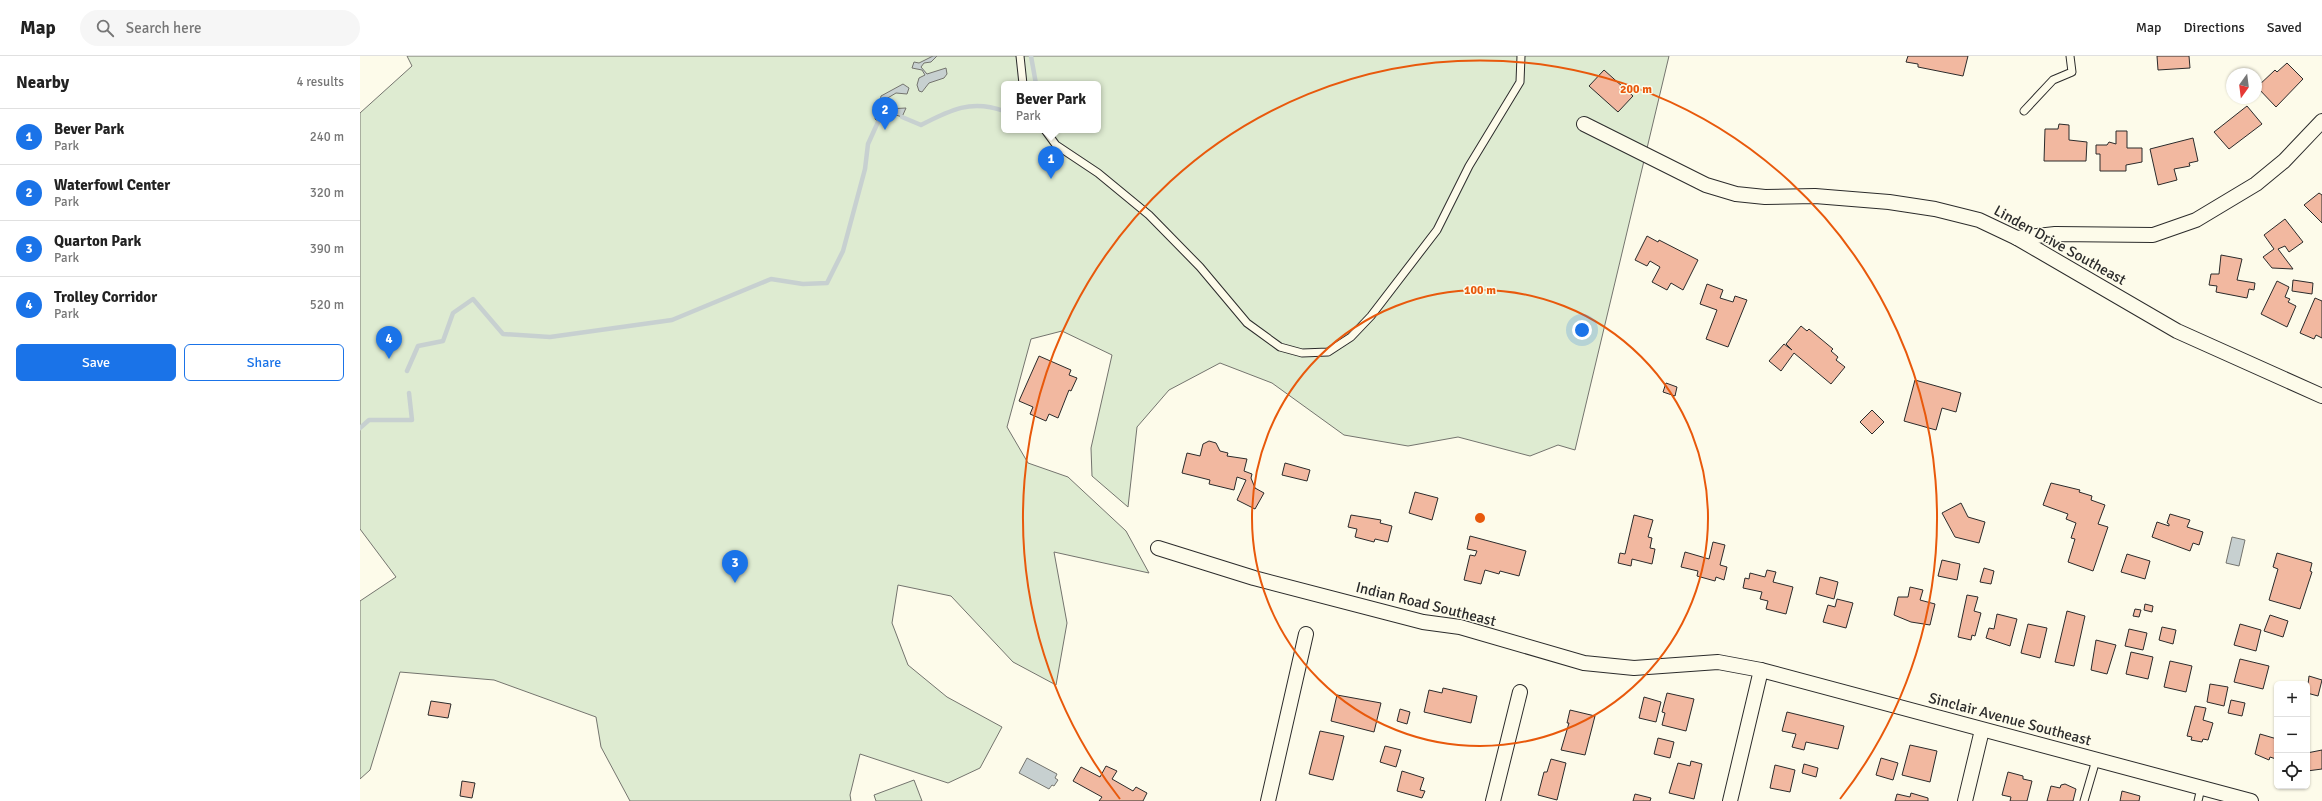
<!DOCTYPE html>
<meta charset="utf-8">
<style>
:root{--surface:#fff;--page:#f6f6f6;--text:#222;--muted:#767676;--line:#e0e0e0;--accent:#1a73e8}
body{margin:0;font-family:Signika,sans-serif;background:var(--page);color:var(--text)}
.controls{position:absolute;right:12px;bottom:12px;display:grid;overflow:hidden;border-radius:6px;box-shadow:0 1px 3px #0004}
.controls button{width:36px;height:36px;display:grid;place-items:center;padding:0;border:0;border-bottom:1px solid var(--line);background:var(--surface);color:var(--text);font:20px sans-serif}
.compass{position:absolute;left:1866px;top:12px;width:36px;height:36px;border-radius:50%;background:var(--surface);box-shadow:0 1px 3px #0004;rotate:194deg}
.you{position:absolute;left:1222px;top:274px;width:14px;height:14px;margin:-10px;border:3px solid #fff;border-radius:50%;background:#1a73e8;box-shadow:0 0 0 6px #1a73e833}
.badge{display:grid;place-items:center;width:26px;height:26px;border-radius:50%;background:var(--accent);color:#fff;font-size:13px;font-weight:700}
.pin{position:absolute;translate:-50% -33px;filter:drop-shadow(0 1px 2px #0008)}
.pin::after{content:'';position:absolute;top:21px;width:14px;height:12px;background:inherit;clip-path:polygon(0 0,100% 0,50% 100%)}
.popup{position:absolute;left:641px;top:25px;width:100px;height:52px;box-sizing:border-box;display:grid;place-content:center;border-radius:6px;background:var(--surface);filter:drop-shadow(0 1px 3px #0005);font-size:13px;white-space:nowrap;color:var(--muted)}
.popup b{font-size:15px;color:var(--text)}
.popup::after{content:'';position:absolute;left:50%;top:100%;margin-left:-8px;border:8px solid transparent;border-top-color:var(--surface)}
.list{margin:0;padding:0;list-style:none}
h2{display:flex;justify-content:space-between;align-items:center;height:52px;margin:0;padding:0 16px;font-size:17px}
h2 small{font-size:13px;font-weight:400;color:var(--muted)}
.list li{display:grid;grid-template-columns:26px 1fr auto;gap:12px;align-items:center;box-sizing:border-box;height:56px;padding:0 16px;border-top:1px solid var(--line)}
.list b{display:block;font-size:15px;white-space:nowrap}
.list p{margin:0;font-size:13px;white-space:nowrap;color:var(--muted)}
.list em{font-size:13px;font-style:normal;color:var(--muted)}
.actions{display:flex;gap:8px;padding:12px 16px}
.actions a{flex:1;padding:9px 0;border:1px solid var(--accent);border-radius:6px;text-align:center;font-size:14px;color:var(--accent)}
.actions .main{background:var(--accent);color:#fff}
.icon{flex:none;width:22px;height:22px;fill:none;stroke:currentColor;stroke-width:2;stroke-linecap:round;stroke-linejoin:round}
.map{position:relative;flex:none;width:1962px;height:745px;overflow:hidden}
header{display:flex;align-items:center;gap:24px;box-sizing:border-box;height:56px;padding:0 20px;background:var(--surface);border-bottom:1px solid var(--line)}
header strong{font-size:19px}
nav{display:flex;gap:22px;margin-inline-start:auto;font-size:14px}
.search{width:280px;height:36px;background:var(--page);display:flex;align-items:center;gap:10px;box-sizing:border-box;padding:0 14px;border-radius:22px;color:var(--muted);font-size:15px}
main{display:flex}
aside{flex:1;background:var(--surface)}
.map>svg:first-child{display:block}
.green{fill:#deebd1;stroke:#74746e;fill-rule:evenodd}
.water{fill:#c7d0d0;stroke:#74746e}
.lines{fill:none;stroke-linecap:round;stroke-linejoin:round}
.stream{stroke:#c7d0d0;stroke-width:4.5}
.building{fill:#f2b8a0;stroke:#2b2b2b}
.lane-casing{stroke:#2b2b2b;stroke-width:9}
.street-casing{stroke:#2b2b2b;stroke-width:16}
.lane{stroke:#fdfbea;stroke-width:7}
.street{stroke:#fdfbea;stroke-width:14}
.ring{fill:none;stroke:#e8590c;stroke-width:2}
.labels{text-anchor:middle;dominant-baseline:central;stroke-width:3;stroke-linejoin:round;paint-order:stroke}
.street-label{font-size:15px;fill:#2b2b2b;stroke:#fdfbea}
.centre{fill:#e8590c;stroke:#fdfbea;stroke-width:2}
.ring-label{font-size:12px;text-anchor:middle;font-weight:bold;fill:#e8590c;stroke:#fdfbea;stroke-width:3;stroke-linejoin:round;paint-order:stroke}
</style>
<header>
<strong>Map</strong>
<div class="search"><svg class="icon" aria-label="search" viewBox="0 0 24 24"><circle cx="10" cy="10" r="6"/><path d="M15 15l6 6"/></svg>Search here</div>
<nav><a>Map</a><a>Directions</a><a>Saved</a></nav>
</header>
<main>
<aside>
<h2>Nearby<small>4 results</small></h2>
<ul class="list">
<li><span class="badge">1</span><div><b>Bever Park</b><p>Park</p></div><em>240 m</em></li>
<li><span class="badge">2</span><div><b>Waterfowl Center</b><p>Park</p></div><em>320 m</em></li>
<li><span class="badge">3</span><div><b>Quarton Park</b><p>Park</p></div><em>390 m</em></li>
<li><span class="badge">4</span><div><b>Trolley Corridor</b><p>Park</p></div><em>520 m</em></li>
</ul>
<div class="actions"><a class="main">Save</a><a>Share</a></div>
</aside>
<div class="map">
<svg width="1962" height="745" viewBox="0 0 1962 745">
<rect width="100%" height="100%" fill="#fdfbea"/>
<g class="green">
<path d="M47 0H1309L1215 394 1198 389 1170 400 1098 381 1048 390 984 379 912 327 860 307 809 334 777 371 768 451 732 420 731 392 752 299 702 275 671 283 647 371 668 407 708 421 766 475 789 517 694 496 707 567 696 629 653 606 591 540 538 529 532 567 548 609 587 641 642 671 620 712 588 727 500 698 490 739 491 745H270L241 691 236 661 134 624 40 616 10 714 0 723V545L36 521 0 473V57L52 10ZM644 28H738V74H644Z"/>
<path d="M554 724 562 745H516L514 739Z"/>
</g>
<g class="water">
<path d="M573 0H577L571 6 564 7 561 11 567 18 586 12 587 18 584 22 569 27 562 36 559 35 557 29 559 22 565 19 562 14 552 12 554 6 559 7Z"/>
<path d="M543 28 549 32 547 38 536 37 526 43 527 53 546 52 542 61 536 59 528 65 518 66 515 63 516 58H520L524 52V46L520 45 521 40Z"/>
<path d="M1872 481 1885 484 1879 510 1866 507Z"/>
<path d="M667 702 697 718 695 722 698 724 694 730 692 729 689 733 659 717Z"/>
</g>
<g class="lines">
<g class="stream">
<path d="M671 0 676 28"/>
<path d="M542 61 561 69C590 54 611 43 644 55"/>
<path d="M47 315 58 290 83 285 93 257 113 243 143 278 190 281 312 264 411 223 443 228 467 227 483 195 505 113 508 88 518 66"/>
<path d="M0 372 9 364H52L49 337"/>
</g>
</g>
<g class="building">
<path d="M1548 0H1608L1603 20 1558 11V8L1546 6Z"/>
<path d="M1797 0H1829L1830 12 1798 14Z"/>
<path d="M1927 7 1943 23 1916 51 1897 31 1915 14 1917 16Z"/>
<path d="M1244 14 1273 40 1258 56 1229 30Z"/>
<path d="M1887 50 1902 68 1869 93 1854 76Z"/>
<path d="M1699 68 1709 69V84L1727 86 1726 105H1684L1685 73H1698Z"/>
<path d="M1756 75H1767V92H1782V106L1766 109V115H1740V98H1736V89H1747L1749 86 1756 88Z"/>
<path d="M1833 82 1838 105 1829 107 1830 110 1814 113 1817 124 1798 129 1790 93Z"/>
<path d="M1959 137 1962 139V167L1944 149Z"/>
<path d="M1925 163 1943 186 1929 196 1925 190 1918 193 1933 213 1912 212 1903 201 1914 193 1904 179Z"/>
<path d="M1287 180 1298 186 1299 184 1338 204 1323 234 1311 227 1307 234 1292 226 1300 211 1290 205 1287 210 1275 204Z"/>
<path d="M1861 199 1882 203 1877 224 1895 227 1894 234 1889 233 1887 242 1856 236 1857 230 1849 229 1851 218H1859Z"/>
<path d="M1933 224 1953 227 1952 238 1932 235Z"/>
<path d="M1917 225 1929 231 1925 241 1930 243 1928 246 1936 250 1927 271 1901 258Z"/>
<path d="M1347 228 1363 234 1360 242 1373 246 1375 240 1387 244 1368 291 1346 283 1357 254 1340 248Z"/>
<path d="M1955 242 1962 245V282L1956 279 1954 283 1940 277Z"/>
<path d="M1441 270 1447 275 1449 273 1473 293 1471 295 1478 301 1476 304 1485 311 1471 328 1434 297 1421 315 1409 305 1424 288 1432 294 1426 288Z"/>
<path d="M679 300 711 314 709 319 717 322 711 335 709 334 698 362 689 358 686 365 670 358 673 351 659 345Z"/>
<path d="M1555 324 1601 337 1596 356 1582 352 1576 374 1544 365Z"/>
<path d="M1306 327 1317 331 1315 340 1303 336Z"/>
<path d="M1512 354 1524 366 1512 378 1500 366Z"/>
<path d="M849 385 856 387 860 395 868 397 867 400 887 403 884 415 892 418 891 422 895 432 904 437 895 453 877 444 886 424 877 421 874 434 849 428 850 424 822 417 827 397 840 400 843 388Z"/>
<path d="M925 407 950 414 947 425 922 419Z"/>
<path d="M1691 427 1720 434 1719 436 1732 440 1731 444 1745 449 1738 468 1748 471 1733 515 1708 506 1715 483 1711 482 1716 467 1706 463 1708 458 1683 449Z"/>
<path d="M1055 436 1078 442 1072 464 1049 457Z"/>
<path d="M1601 447 1608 461 1625 466 1619 487 1595 481 1582 457Z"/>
<path d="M1810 458 1830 464 1827 471 1843 476 1839 489 1833 487 1830 495 1792 481 1797 466 1809 470V468L1807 467Z"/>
<path d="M991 459 1021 464 1020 467 1032 470 1028 486 1015 483 1014 486 995 481 997 473 988 471Z"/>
<path d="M1274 459 1293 464 1288 481 1292 482 1290 492 1295 493 1292 508 1272 503 1271 510 1258 507 1260 497 1265 498Z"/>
<path d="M1110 480 1166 495 1159 520 1140 515 1139 518 1125 514 1121 528 1104 524 1110 499 1115 500 1117 495 1107 493Z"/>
<path d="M1353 486 1365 489 1360 509 1367 511 1364 524 1356 521 1355 525 1337 520 1338 515 1321 511 1325 496 1349 503Z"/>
<path d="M1917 497 1952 507 1950 515 1952 516 1940 553 1909 544 1918 513 1913 511Z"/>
<path d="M1767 498 1790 505 1785 523 1761 516Z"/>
<path d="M1582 504 1600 508 1597 524 1578 520Z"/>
<path d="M1624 512 1634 515 1631 528 1620 526Z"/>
<path d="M1407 514 1416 516 1413 526 1433 531 1426 558 1406 553 1408 545 1400 543 1402 536 1383 532 1385 522 1389 523 1390 517 1405 521Z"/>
<path d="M1460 521 1478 526 1474 543 1456 538Z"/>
<path d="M1550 531 1563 534 1560 544 1575 548 1570 569 1551 566 1534 559 1538 541H1548Z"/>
<path d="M1607 539 1618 541 1614 555 1621 557 1615 580 1612 579 1611 584 1598 581Z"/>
<path d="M1477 543 1493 547 1486 572 1463 566 1468 549 1475 551Z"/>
<path d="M1785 548 1793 550 1792 556 1784 554Z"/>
<path d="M1775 553 1781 554 1779 561 1773 560Z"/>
<path d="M1707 555 1725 560 1714 610 1695 606Z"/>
<path d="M1637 558 1657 563 1650 590 1626 582 1629 572 1634 573Z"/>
<path d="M1910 559 1928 565 1923 581 1904 575Z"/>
<path d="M1668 568 1687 572 1680 602 1661 597Z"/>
<path d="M1880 568 1901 574 1896 595 1874 589Z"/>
<path d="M1802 571 1816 574 1813 588 1799 584Z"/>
<path d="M1769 573 1787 577 1783 594 1765 590Z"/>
<path d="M1736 584 1756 589 1747 618 1731 614Z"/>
<path d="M1771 596 1793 601 1788 623 1766 618Z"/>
<path d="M1880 603 1909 610 1903 633 1874 626Z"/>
<path d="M1810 605 1832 610 1826 636 1804 631Z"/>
<path d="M1949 620 1962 624 1958 640 1947 637Z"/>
<path d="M1850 628 1868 631 1864 650 1847 646Z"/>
<path d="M1083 632 1117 640 1111 667 1064 656 1069 634 1082 637Z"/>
<path d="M1307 637 1334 643 1326 675 1302 669 1305 657 1302 656Z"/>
<path d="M977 639 1021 647 1014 676 971 665Z"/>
<path d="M1284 641 1301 646 1296 666 1279 662Z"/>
<path d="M1871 644 1885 647 1882 660 1868 657Z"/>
<path d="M71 645 91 648 88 662 68 659Z"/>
<path d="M1835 650 1846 652 1843 664 1853 667 1848 684 1843 683 1842 686 1831 684 1832 681 1827 680Z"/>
<path d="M1040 653 1050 656 1047 668 1037 665Z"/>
<path d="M1210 654 1235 660 1225 699 1201 694 1209 667H1207Z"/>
<path d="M1427 656 1484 670 1478 693 1446 686 1444 694 1432 691 1436 678 1422 675Z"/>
<path d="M960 675 984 680 973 724 949 718Z"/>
<path d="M1900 678 1917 683 1916 703 1910 701 1909 704 1895 698Z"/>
<path d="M1298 682 1314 686 1310 702 1294 698Z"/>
<path d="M1550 689 1577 695 1570 726 1542 719Z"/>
<path d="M1025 690 1041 694 1036 711 1020 706Z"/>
<path d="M1962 694V713L1947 715V697Z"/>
<path d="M1521 702 1538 707 1533 724 1516 719Z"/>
<path d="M1191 703 1206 707 1197 744 1178 739 1184 716H1187Z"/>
<path d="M1331 705 1342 708 1334 743 1309 737 1318 707 1330 710Z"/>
<path d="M1444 708 1458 712 1456 721 1442 717Z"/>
<path d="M1415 709 1435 714 1430 736 1410 732Z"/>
<path d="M746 710 757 715 752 723 773 735 776 731 787 737 783 745H739L742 741 713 725 721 711 740 721Z"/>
<path d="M1042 715 1064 722 1060 734 1065 735 1062 742 1037 735Z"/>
<path d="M1648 716 1663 720V723L1672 725 1667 745H1650L1651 741 1642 739Z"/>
<path d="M102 725 115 727 112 742 100 740Z"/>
<path d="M1705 728 1716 733 1713 745H1687L1691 730 1700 732 1701 729Z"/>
<path d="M1762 735 1780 740 1779 745H1760Z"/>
<path d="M1551 737 1568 742V745H1535L1537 738 1550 741Z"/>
<path d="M1275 738 1291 742 1290 745H1273Z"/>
</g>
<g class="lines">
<defs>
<g id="lane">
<path d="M660 0 663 28"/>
<path d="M1664 55 1693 24 1712 16 1710 0"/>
<path d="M685 74 696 89 738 117 789 159 840 211 887 267 920 291 942 297 968 296 991 281 1011 260 1077 174 1109 110 1160 26 1161 0"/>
<path d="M1724 745 1736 704"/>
<path d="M1838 745 1841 732"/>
</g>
<g id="street">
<path d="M1224 68 1346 129 1376 138 1405 141 1455 140 1529 146 1575 153 1619 164 1657 182 1817 275 1962 340"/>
<path d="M1657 182 1695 178 1793 179 1836 164 1896 128 1924 105 1962 65"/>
<path d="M798 492 894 522 1063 566 1100 571 1224 607 1274 612 1358 606 1401 614 1891 745"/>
<path d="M908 745 946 578"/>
<path d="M1133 745 1160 636"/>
<path d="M1370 745 1401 614"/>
<path d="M1605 745 1622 674"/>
</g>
</defs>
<use href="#lane" class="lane-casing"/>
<use href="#street" class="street-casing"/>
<use href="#lane" class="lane"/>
<use href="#street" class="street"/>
</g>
<g class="ring">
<circle cx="1120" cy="462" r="228"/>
<path d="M760 743A457 457 0 1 1 1480 743"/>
</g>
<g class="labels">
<g class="street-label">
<text transform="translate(1700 189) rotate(29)">Linden Drive Southeast</text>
<text transform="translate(1066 548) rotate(14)">Indian Road Southeast</text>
<text transform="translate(1650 663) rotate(15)">Sinclair Avenue Southeast</text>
</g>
</g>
<circle cx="1120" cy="462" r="6" class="centre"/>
<g class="ring-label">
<text x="1276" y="37">200 m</text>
<text x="1120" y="238">100 m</text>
</g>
</svg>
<div class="controls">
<button>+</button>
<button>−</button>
<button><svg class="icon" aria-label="locate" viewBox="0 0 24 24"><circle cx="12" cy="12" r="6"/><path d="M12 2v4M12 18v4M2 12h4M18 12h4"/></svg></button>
</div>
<svg class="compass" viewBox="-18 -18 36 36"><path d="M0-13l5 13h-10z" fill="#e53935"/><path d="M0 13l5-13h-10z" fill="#767676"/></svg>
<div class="you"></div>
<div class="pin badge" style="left:691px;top:123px">1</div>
<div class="popup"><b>Bever Park</b>Park</div>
<div class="pin badge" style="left:525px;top:74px">2</div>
<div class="pin badge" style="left:375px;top:527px">3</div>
<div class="pin badge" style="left:29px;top:303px">4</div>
</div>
</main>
